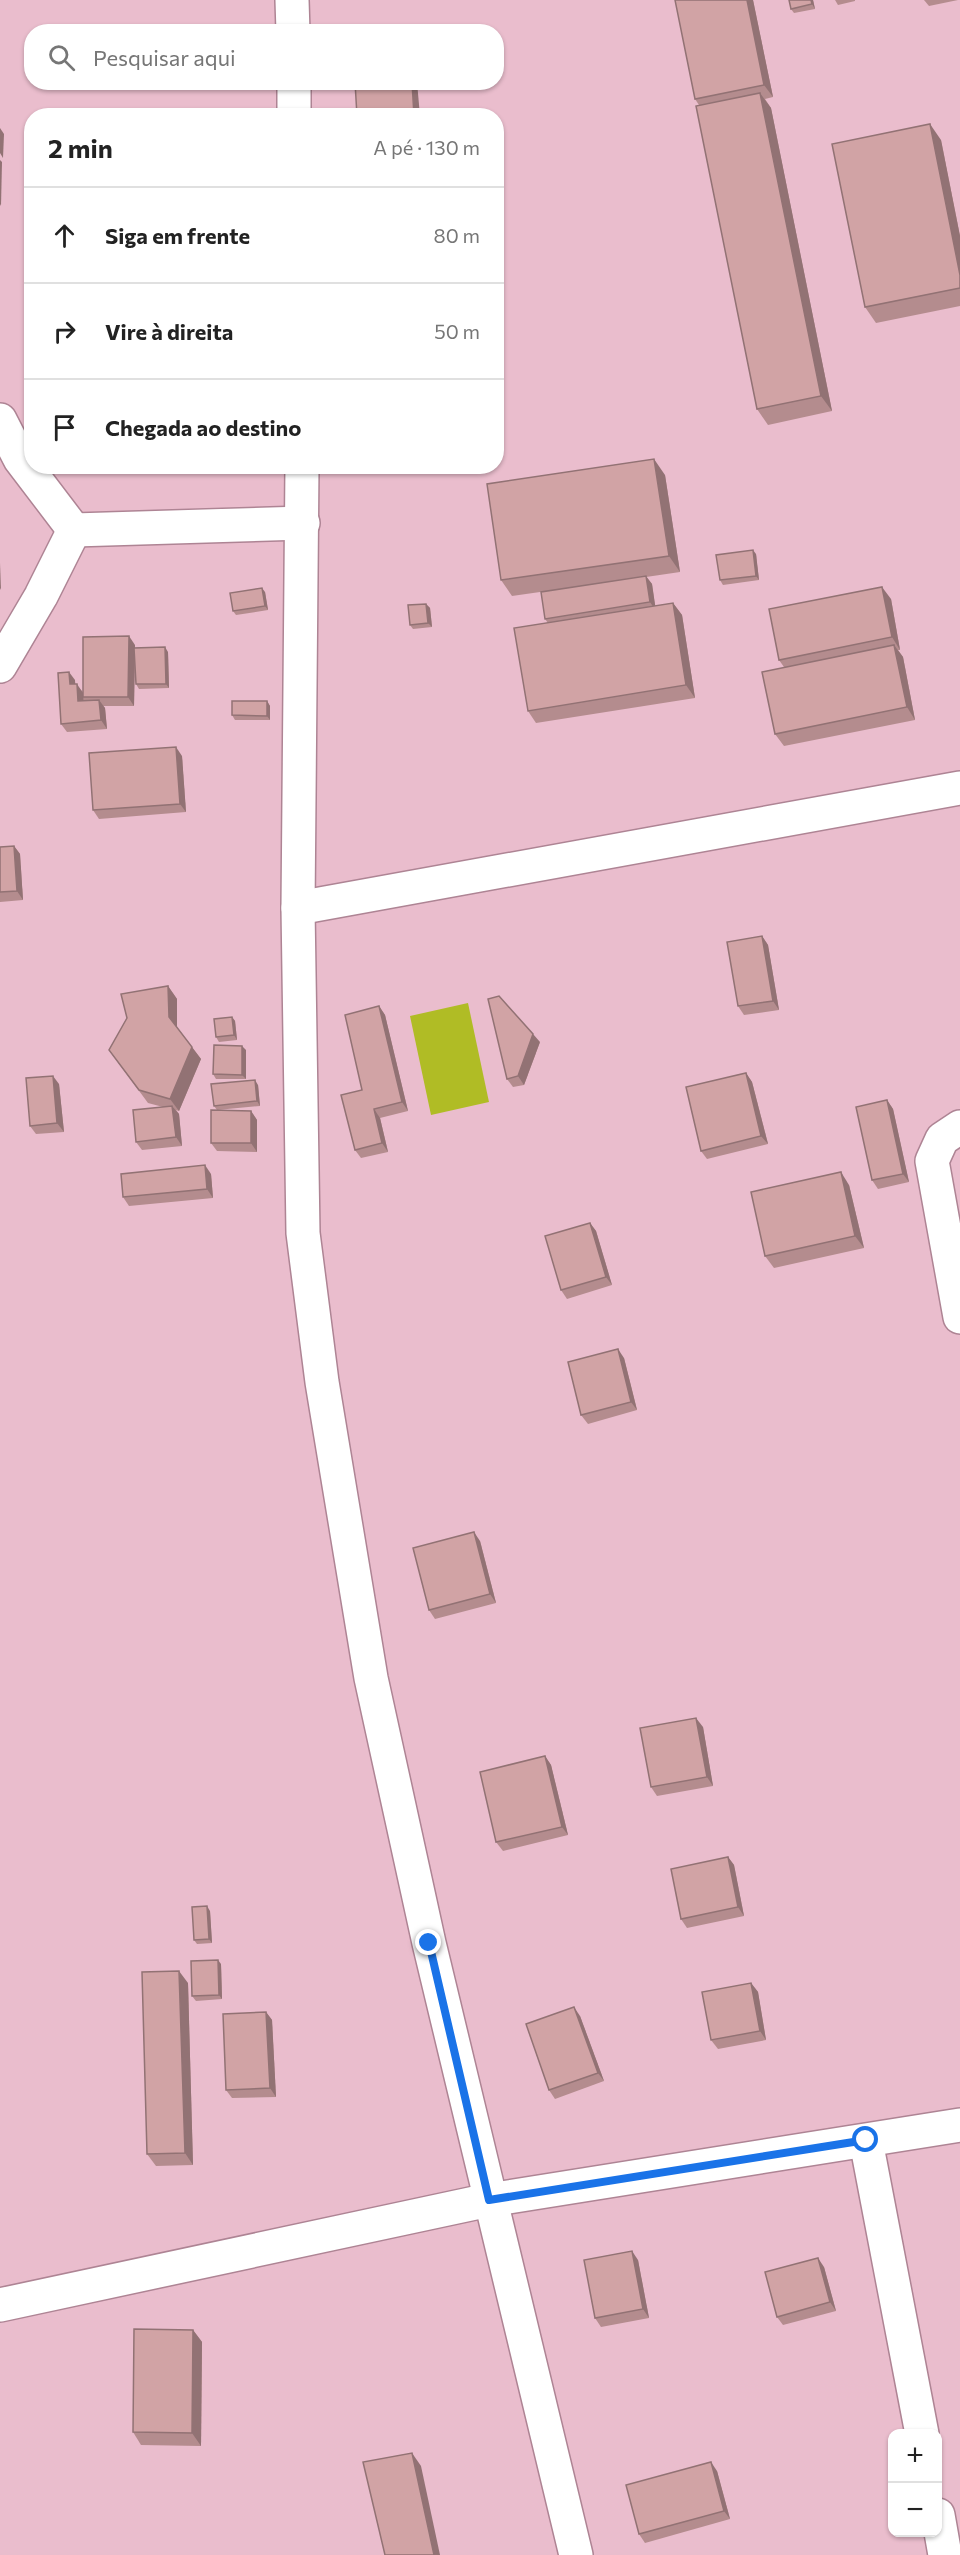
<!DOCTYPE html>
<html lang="pt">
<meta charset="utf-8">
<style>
:root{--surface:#fff;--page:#f6f6f6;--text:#222;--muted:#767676;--line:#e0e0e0}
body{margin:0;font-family:Commissioner,sans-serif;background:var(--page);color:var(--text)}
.controls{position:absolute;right:18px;bottom:18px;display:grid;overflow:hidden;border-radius:12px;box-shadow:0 2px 4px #0004}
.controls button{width:54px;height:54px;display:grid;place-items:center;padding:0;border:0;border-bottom:2px solid var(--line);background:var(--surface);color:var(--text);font:30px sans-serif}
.stop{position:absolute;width:18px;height:18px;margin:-14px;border:4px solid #1a73e8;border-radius:50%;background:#fff}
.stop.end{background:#1a73e8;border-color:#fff;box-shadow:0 2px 6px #0008}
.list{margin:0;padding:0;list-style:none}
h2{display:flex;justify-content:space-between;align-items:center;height:78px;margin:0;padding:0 24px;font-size:26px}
h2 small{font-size:20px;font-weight:400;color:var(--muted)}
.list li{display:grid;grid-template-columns:39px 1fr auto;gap:18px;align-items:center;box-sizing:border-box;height:96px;padding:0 24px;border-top:2px solid var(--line)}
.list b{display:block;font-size:22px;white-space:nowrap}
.list em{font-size:20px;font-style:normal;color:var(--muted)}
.icon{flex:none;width:33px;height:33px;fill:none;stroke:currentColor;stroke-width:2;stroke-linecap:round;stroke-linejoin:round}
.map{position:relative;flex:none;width:960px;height:2555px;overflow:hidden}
.search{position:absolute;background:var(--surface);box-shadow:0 2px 4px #0004;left:24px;top:24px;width:480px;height:66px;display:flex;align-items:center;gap:15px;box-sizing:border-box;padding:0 21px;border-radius:24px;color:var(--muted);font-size:22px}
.panel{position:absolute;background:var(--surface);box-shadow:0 2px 4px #0004;left:24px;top:108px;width:480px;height:366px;border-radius:24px}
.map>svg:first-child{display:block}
.water{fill:#b0bc25}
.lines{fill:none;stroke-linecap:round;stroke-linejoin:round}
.street-casing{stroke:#ae8494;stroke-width:36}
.street{stroke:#fff;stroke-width:33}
.wall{fill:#b48c8e}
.shaded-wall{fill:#927274}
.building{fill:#d1a3a5;stroke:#927274;stroke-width:1.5}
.route{stroke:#1a73e8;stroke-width:8}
</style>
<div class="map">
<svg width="960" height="2555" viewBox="0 0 960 2555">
<rect width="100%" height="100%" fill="#eabdcd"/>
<path class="water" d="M468 1003 489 1102 431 1115 410 1016Z"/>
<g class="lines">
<defs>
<g id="street">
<path d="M292 0 293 32"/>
<path d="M294 82V116"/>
<path d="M0 420 20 459 74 530"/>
<path d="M302 466 298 908 303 1233 322 1382 371 1678 429 1943 576 2555"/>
<path d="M74 530 303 523"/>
<path d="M0 666 41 596 74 530"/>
<path d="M298 908 960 788"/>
<path d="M960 1127 942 1139 932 1161 960 1317"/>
<path d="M866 2141 922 2434"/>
<path d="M0 2305 489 2200 960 2125"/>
<path d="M938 2515 945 2555"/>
</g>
</defs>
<use href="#street" class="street-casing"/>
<use href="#street" class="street"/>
</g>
<g class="wall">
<path d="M753 0 773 97 765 99 771 108 832 411 768 425 757 409 699 105 695 99Z"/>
<path d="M789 0H813L815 9 794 13 791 9Z"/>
<path d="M835 0H855V1L838 5Z"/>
<path d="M924 0H958L929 6Z"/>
<path d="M941 140 960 236V306L876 323 865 307Z"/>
<path d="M665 475 680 572 646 577 652 584 655 606 673 603 682 615 695 698 536 723 528 711 548 623 545 619 554 590 512 596 501 580Z"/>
<path d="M756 554 759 580 723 585 720 580Z"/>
<path d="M265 592 268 610 236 615 233 611Z"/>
<path d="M891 599 900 650H898L903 657 915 720 784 746 775 734 784 667 779 660Z"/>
<path d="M426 604 430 608 432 627 413 629 410 625Z"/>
<path d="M135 645V648L168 652 169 688 139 689 136 684 135 655 134 706H103L105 708 107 729 67 732 61 724 75 680V684L83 692Z"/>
<path d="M267 701 270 706V720H235L232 715Z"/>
<path d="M182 756 186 812 99 819 93 810Z"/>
<path d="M14 846 20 854 23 900 0 902V847Z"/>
<path d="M762 936 768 945 779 1010 744 1015 738 1006Z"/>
<path d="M168 986 177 999V1028L201 1059 179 1111 176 1110 179 1114 182 1146 142 1150 136 1142 163 1107 148 1103 109 1050Z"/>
<path d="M379 1006 385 1015 408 1111 380 1118 388 1152 361 1158 355 1150 362 1090Z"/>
<path d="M232 1017 235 1021 237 1040 219 1042 216 1037Z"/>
<path d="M540 1042 524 1085 513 1087 507 1079Z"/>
<path d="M246 1050V1079H216L213 1074Z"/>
<path d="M746 1073 752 1082 768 1144 707 1159 701 1151Z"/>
<path d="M59 1084 64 1132 36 1134 30 1126Z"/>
<path d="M258 1085 260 1106 217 1110 214 1106Z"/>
<path d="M887 1100 893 1109 909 1182 878 1189 872 1180Z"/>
<path d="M251 1111 257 1120V1152L217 1151 211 1143Z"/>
<path d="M211 1174 213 1198 129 1206 123 1197Z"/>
<path d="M849 1185 864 1248 774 1268 765 1256Z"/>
<path d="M590 1223 596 1231 612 1285 567 1299 561 1290Z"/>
<path d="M624 1358 637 1410 588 1424 581 1415Z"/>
<path d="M480 1541 496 1603 435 1619 429 1610Z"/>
<path d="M703 1727 713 1786 657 1796 651 1787Z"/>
<path d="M545 1756 551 1765 568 1835 503 1851 496 1842Z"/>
<path d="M728 1857 734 1865 744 1916 687 1928 681 1919Z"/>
<path d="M210 1911 212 1943 197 1944 194 1940Z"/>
<path d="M221 1964 222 1999 196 2001 192 1996Z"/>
<path d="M188 1983 193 2165 156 2166 147 2154Z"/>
<path d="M751 1983 758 1992 766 2040 718 2049 711 2040Z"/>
<path d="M266 2012 272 2020 276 2097 232 2098 226 2090Z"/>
<path d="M580 2016 604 2081 555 2099 549 2090Z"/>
<path d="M638 2260 649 2318 601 2327 595 2318Z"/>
<path d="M824 2267 836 2311 783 2325 777 2317Z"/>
<path d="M193 2330 202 2342 201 2446 141 2445 133 2432Z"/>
<path d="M717 2471 730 2519 645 2543 639 2534Z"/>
</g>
<g class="shaded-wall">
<path d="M747 0H753L773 97 764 85Z"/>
<path d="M811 0H813L815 9 812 4Z"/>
<path d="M412 82H417L420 116H414Z"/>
<path d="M760 93 771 108 832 411 821 396Z"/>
<path d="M930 124 941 140 960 236V275Z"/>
<path d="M0 128 4 134 3 158 0 153Z"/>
<path d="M0 160 2 162 1 206 0 204Z"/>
<path d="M654 459 665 475 680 572 669 556Z"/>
<path d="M753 550 756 554 759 580 756 576Z"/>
<path d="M0 563 1 590 0 588Z"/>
<path d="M646 576 652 584 656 611 650 602Z"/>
<path d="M882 587 891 599 900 650 892 637Z"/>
<path d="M262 588 265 592 268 610 265 606Z"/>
<path d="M673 603 682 615 695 698 686 685Z"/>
<path d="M426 604 430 608 432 627 428 623Z"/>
<path d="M129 636 135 645 134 706 128 697Z"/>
<path d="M894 645 903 657 915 720 907 707Z"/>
<path d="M165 647 168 652 169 688 166 684Z"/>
<path d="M69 672 75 680 76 693 70 684Z"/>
<path d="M77 684 83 693 84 710 78 701Z"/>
<path d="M99 700 105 708 107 729 101 720Z"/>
<path d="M267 701 270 706V720L267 716Z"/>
<path d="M176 747 182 756 186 812 180 804Z"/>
<path d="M14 846 20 854 23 900 17 891Z"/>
<path d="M762 936 768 945 779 1010 773 1001Z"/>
<path d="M168 986 177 999V1030L169 1017Z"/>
<path d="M379 1006 385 1015 408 1111 402 1102Z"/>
<path d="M232 1017 235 1021 237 1040 234 1035Z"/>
<path d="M533 1034 540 1042 524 1085 518 1076Z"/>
<path d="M242 1046 246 1050V1079L242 1075Z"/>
<path d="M192 1047 201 1059 179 1111 170 1099Z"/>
<path d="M746 1073 752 1082 768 1144 761 1136Z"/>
<path d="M53 1076 59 1084 64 1132 57 1123Z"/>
<path d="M255 1080 258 1085 260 1106 257 1101Z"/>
<path d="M887 1100 893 1109 909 1182 903 1174Z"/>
<path d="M172 1106 179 1114 182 1146 176 1137Z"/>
<path d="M374 1109 380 1118 388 1152 382 1143Z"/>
<path d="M251 1111 257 1120V1152L251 1143Z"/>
<path d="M205 1165 211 1174 213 1198 207 1189Z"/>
<path d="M841 1172 849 1185 864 1248 855 1236Z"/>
<path d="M590 1223 596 1231 612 1285 606 1277Z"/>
<path d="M618 1349 624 1358 637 1410 631 1402Z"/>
<path d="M474 1532 480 1541 496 1603 490 1594Z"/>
<path d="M696 1718 703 1727 713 1786 707 1777Z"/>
<path d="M545 1756 551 1765 568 1835 562 1827Z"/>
<path d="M728 1857 734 1865 744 1916 738 1907Z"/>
<path d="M207 1906 210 1911 212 1943 209 1939Z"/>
<path d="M218 1960 221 1964 222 1999 219 1995Z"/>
<path d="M179 1971 188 1983 193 2165 185 2153Z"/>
<path d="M751 1983 758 1992 766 2040 760 2031Z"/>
<path d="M574 2007 580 2016 604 2081 598 2073Z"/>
<path d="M266 2012 272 2020 276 2097 270 2088Z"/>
<path d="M632 2251 638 2260 649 2318 643 2309Z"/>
<path d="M818 2258 824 2267 836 2311 830 2302Z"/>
<path d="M193 2330 202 2342 201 2446 192 2433Z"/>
<path d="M412 2453 421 2466 440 2555H434Z"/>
<path d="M711 2462 717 2471 730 2519 724 2511Z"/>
</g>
<g class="building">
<path d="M675 0H747L764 85 695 99Z"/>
<path d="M789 0H811L812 4 791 9Z"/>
<path d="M355 82H412L414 116H357Z"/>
<path d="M760 93 821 396 757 409 696 106Z"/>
<path d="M930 124 960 275V288L865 307 832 144Z"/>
<path d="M654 459 669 556 501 580 487 484Z"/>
<path d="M753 550 756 576 720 580 716 555Z"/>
<path d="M646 576 650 602 545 619 541 592Z"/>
<path d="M882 587 892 637 779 660 769 609Z"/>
<path d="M262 588 265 606 233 611 230 593Z"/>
<path d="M673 603 686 685 528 711 514 628Z"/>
<path d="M426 604 428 623 410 625 408 605Z"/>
<path d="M129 636 128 697H83V637Z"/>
<path d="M894 645 907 707 775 734 762 672Z"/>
<path d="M165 647 166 684H136L134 648Z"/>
<path d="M69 672 70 684H77L78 701 99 700 101 720 61 724 58 673Z"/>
<path d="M232 701H267V716L232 715Z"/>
<path d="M176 747 180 804 93 810 89 753Z"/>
<path d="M14 846 17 891 0 892V847Z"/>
<path d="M762 936 773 1001 738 1006 727 942Z"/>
<path d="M168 986 169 1017 192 1047 170 1099 139 1090 109 1050 127 1018 121 994Z"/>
<path d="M499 996 533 1034 518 1076 507 1079 488 999Z"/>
<path d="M379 1006 402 1102 374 1109 382 1143 355 1150 341 1095 362 1090 345 1015Z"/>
<path d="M232 1017 234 1035 216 1037 214 1019Z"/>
<path d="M214 1045 242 1046V1075L213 1074Z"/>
<path d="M746 1073 761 1136 701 1151 686 1087Z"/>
<path d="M53 1076 57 1123 30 1126 26 1078Z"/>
<path d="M255 1080 257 1101 214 1106 211 1084Z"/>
<path d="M887 1100 903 1174 872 1180 856 1107Z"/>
<path d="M172 1106 176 1137 136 1142 133 1110Z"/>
<path d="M211 1110 251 1111V1143H211Z"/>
<path d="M205 1165 207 1189 123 1197 121 1174Z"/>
<path d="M841 1172 855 1236 765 1256 751 1192Z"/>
<path d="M590 1223 606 1277 561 1290 545 1236Z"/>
<path d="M618 1349 631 1402 581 1415 568 1362Z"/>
<path d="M474 1532 490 1594 429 1610 413 1548Z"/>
<path d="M696 1718 707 1777 651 1787 640 1728Z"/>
<path d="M545 1756 562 1827 496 1842 480 1772Z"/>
<path d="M728 1857 738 1907 681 1919 671 1869Z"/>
<path d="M207 1906 209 1939 194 1940 192 1907Z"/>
<path d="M218 1960 219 1995 192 1996 191 1961Z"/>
<path d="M179 1971 185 2153 147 2154 142 1972Z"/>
<path d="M751 1983 760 2031 711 2040 702 1992Z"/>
<path d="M574 2007 598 2073 549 2090 526 2024Z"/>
<path d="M266 2012 270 2088 226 2090 223 2014Z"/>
<path d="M632 2251 643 2309 595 2318 584 2260Z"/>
<path d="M818 2258 830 2302 777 2317 765 2272Z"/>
<path d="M134 2329 193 2330 192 2433 133 2432Z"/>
<path d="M412 2453 434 2555H385L363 2462Z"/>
<path d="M711 2462 724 2511 639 2534 626 2485Z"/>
</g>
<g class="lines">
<path class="route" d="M429 1943 489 2200 866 2140"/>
</g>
</svg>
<div class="controls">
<button>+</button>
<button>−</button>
</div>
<div class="stop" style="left:866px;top:2140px"></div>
<div class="stop end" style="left:429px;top:1943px"></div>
<div class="search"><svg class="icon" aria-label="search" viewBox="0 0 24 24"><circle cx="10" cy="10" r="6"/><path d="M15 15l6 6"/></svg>Pesquisar aqui</div>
<section class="panel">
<h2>2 min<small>A pé · 130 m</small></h2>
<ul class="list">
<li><svg class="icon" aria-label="ahead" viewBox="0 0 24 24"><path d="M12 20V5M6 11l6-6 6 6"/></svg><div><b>Siga em frente</b></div><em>80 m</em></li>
<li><svg class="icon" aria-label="right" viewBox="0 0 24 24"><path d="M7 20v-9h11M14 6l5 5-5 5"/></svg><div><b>Vire à direita</b></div><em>50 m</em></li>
<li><svg class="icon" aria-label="arrive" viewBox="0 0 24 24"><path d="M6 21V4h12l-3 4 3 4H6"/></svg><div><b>Chegada ao destino</b></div></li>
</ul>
</section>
</div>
